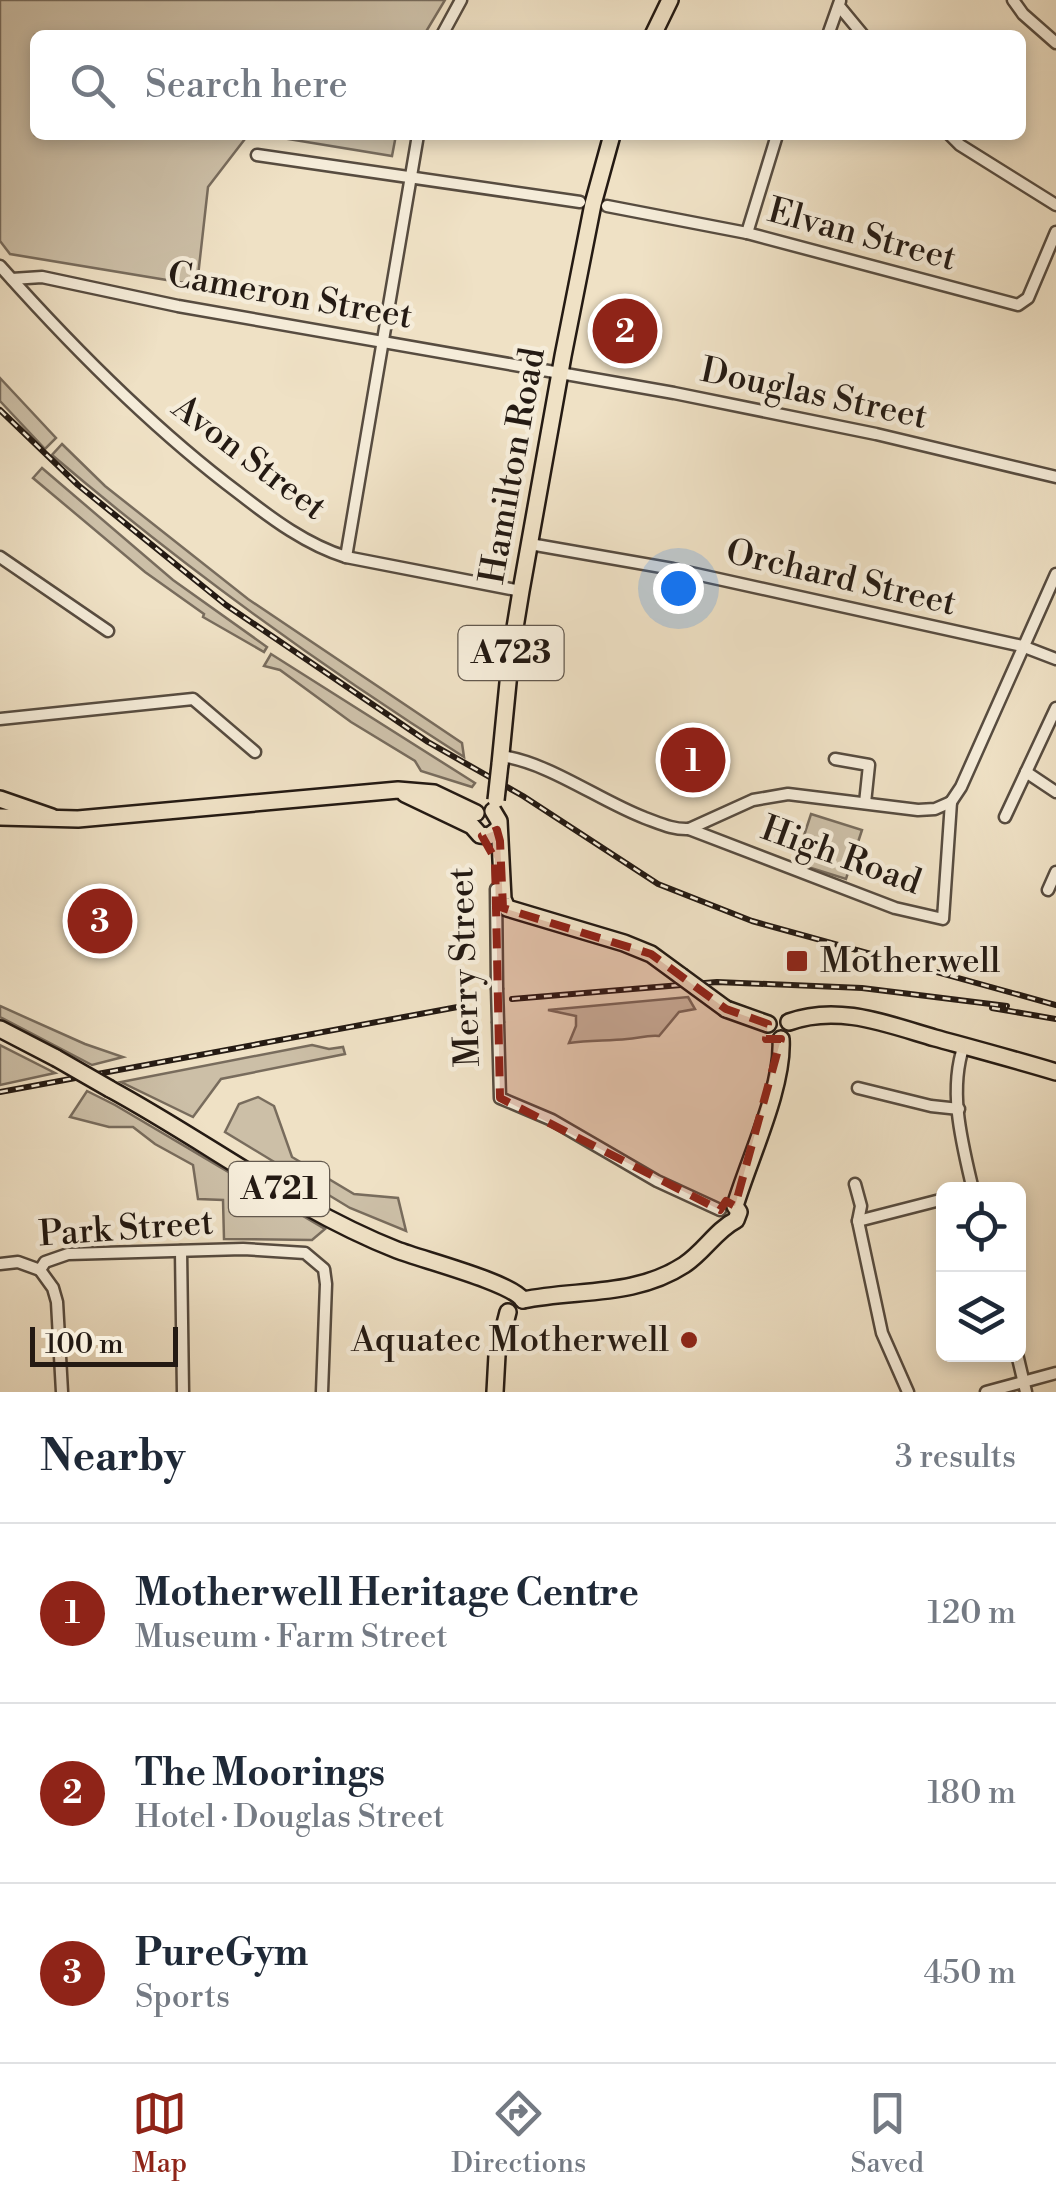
<!DOCTYPE html>
<meta charset="utf-8">
<style>
:root{--surface:#fff;--page:#f6f6f7;--text:#1f2937;--muted:#747a83;--line:#e0e1e3;--accent:#8f2418}
body{margin:0;font-family:"Libre Bodoni",serif;background:var(--page);color:var(--text)}
.controls{position:absolute;right:30px;bottom:30px;display:grid;overflow:hidden;border-radius:15px;box-shadow:0 5px 15px #0003}
.controls button{width:90px;height:90px;display:grid;place-items:center;padding:0;border:0;border-bottom:2px solid var(--line);background:var(--surface);color:var(--text);font:50px sans-serif}
.scale{position:absolute;left:30px;bottom:25px;width:148px;box-sizing:border-box;padding-left:10px;border:5px solid #241a13;border-top:0;font-size:28px;line-height:35px;white-space:nowrap;color:#241a13;-webkit-text-stroke:8px #f5ecd9;paint-order:stroke}
.you{position:absolute;left:678px;top:588px;width:35px;height:35px;margin:-25px;border:8px solid #fff;border-radius:50%;background:#1a73e8;box-shadow:0 0 0 15px #1a73e833}
.badge{display:grid;place-items:center;width:65px;height:65px;border-radius:50%;background:var(--accent);color:#fff;font-size:32px;font-weight:700}
.pin{position:absolute;translate:-50% -50%;border:5px solid #fff;box-shadow:0 2px 10px #0006}
.list{margin:0;padding:0;list-style:none}
h2{display:flex;justify-content:space-between;align-items:center;height:130px;margin:0;padding:0 40px;font-size:42px}
h2 small{font-size:32px;font-weight:400;color:var(--muted)}
.list li{display:grid;grid-template-columns:65px 1fr auto;gap:30px;align-items:center;box-sizing:border-box;height:180px;padding:0 40px;border-top:2px solid var(--line)}
.list b{display:block;font-size:38px;white-space:nowrap}
.list p{margin:0;font-size:32px;white-space:nowrap;color:var(--muted)}
.list em{font-size:32px;font-style:normal;color:var(--muted)}
.icon{flex:none;width:55px;height:55px;fill:none;stroke:currentColor;stroke-width:2;stroke-linecap:round;stroke-linejoin:round}
.map{position:relative;flex:none;width:1056px;height:1392px;overflow:hidden}
.search{position:absolute;background:var(--surface);box-shadow:0 5px 15px #0003;left:30px;right:30px;top:30px;height:110px;display:flex;align-items:center;gap:25px;box-sizing:border-box;padding:0 35px;border-radius:15px;color:var(--muted);font-size:38px}
.sheet{height:670px;background:var(--surface)}
nav{display:flex;justify-content:space-around;align-items:center;box-sizing:border-box;height:140px;border-top:2px solid var(--line);background:var(--surface);font-size:28px;color:var(--muted)}
nav a{display:grid;justify-items:center;gap:5px}
nav .on{color:var(--accent)}
.map>svg:first-child{display:block}
.green{fill:#ccbfa7;stroke:#786c5d;stroke-width:2.5}
.lines{fill:none;stroke-linecap:round;stroke-linejoin:round}
.minor-casing{stroke:#574c40;stroke-width:15}
.primary-casing{stroke:#241a13;stroke-width:20}
.minor{stroke:#f5ecd9;stroke-width:10}
.primary{stroke:#efe1c5;stroke-width:15}
.rail-casing{stroke:#241a13;stroke-width:6}
.rail{stroke:#f5ecd9;stroke-width:2.5;stroke-dasharray:8;stroke-linecap:butt}
.minor-bridge-casing{stroke:#574c40;stroke-width:15;stroke-linecap:butt}
.primary-bridge-casing{stroke:#241a13;stroke-width:20;stroke-linecap:butt}
.minor-bridge{stroke:#f5ecd9;stroke-width:10}
.primary-bridge{stroke:#efe1c5;stroke-width:15}
.marked{fill:#8f2418;fill-opacity:0.2;stroke:#8f2418;stroke-width:8;stroke-dasharray:20 12;stroke-linejoin:round}
.poi-dot{fill:#8f2418;stroke:#f5ecd9;stroke-width:4}
.labels{text-anchor:middle;dominant-baseline:central;stroke-width:9;stroke-linejoin:round;paint-order:stroke}
.shield{fill:#f5ecd9;stroke:#63594e;stroke-width:2.5}
.shield-label{font-size:32px;font-weight:bold;fill:#241a13}
.street-label{font-size:35px;fill:#241a13;stroke:#f5ecd9}
.poi-label{font-size:35px;fill:#241a13;stroke:#f5ecd9;text-anchor:start}
</style>
<div class="map">
<svg width="1056" height="1392" viewBox="0 0 1056 1392">
<rect width="100%" height="100%" fill="#efe1c5"/>
<filter id="stains"><feTurbulence type="fractalNoise" baseFrequency=".002" numOctaves="4"/><feColorMatrix values="0 0 0 0 .2 0 0 0 0 .09 0 0 0 0 .02 0 0 0 .5 -.17"/></filter>
<radialGradient id="worn" r=".72"><stop offset=".6" stop-color="#630" stop-opacity="0"/><stop offset="1" stop-color="#630" stop-opacity=".3"/></radialGradient>
<g class="green">
<path d="M0 0H445L424 35H35V135H248L208 187 197 285 10 254 0 241Z"/>
<path d="M264 135H396L392 156Z"/>
<path d="M0 378 56 438 45 449 0 401Z"/>
<path d="M62 444 105 486 248 599 462 743 464 757C319 665 182 566 52 455Z"/>
<path d="M42 468 173 580 267 647 264 652 203 617 204 614 145 572 33 478Z"/>
<path d="M271 654 475 783 472 787 421 771 415 761 351 722 280 670 264 666Z"/>
<path d="M811 814 862 830 846 879 795 863Z"/>
<path d="M688 997 695 1009 679 1012 659 1036C647 1035 639 1038 627 1039 607 1041 589 1040 569 1043L576 1026V1016L548 1010Z"/>
<path d="M0 1006 85 1044 123 1057 92 1065 0 1017Z"/>
<path d="M0 1045 55 1073 0 1085Z"/>
<path d="M312 1045 329 1049 343 1047 345 1054 221 1079 193 1117 121 1082Z"/>
<path d="M87 1091 115 1105 325 1229 312 1240 224 1239 223 1200 198 1199 193 1165 155 1144 133 1127H109L70 1117Z"/>
<path d="M258 1097 274 1106 292 1157 354 1194 398 1198 406 1231 350 1208 225 1132 239 1104Z"/>
</g>
<g class="lines">
<defs>
<g id="minor">
<path d="M1013 0 1023 14 1056 43"/>
<path d="M839 6 863 35"/>
<path d="M442 35 461 0"/>
<path d="M828 35 840 1"/>
<path d="M950 135 960 145 1056 205"/>
<path d="M257 155 580 202"/>
<path d="M607 206 747 233 1018 305 1028 298 1056 232"/>
<path d="M747 233 777 135"/>
<path d="M0 266C73 348 152 428 240 494 272 519 307 545 346 557L521 591"/>
<path d="M12 279 42 277 178 306 674 393 876 434 1056 477"/>
<path d="M530 544 673 569 1022 646 1056 659"/>
<path d="M0 557 108 631"/>
<path d="M346 557 418 135"/>
<path d="M0 719 193 699 255 752"/>
<path d="M501 756C550 763 598 800 645 818 659 823 673 830 689 829L895 908 943 919 951 802"/>
<path d="M835 759 869 765 865 803"/>
<path d="M1026 772 1056 792"/>
<path d="M951 802 961 787 1056 574"/>
<path d="M1005 817 1056 708"/>
<path d="M689 829 753 800 788 794 918 810 935 809 951 802"/>
<path d="M496 889 497 988"/>
<path d="M1048 890 1056 872"/>
<path d="M498 1023 500 1098 552 1120 657 1181 720 1210"/>
<path d="M964 1045C948 1091 962 1143 973 1190"/>
<path d="M858 1088 931 1106 959 1109"/>
<path d="M855 1184 861 1206 858 1221 882 1333 908 1392"/>
<path d="M858 1221 944 1199"/>
<path d="M181 1251 183 1392"/>
<path d="M0 1264 18 1262 40 1270 45 1262 68 1254 243 1249 305 1253 324 1269 326 1284 322 1392"/>
<path d="M40 1270 53 1288 57 1302 62 1392"/>
<path d="M1017 1354 1026 1392"/>
<path d="M986 1392 1056 1373"/>
</g>
<g id="primary">
<path d="M653 35 670 0"/>
<path d="M500 764 511 652 521 591 563 356 593 204 612 135"/>
<path d="M405 794 472 826 480 835 489 836 497 830"/>
<path d="M0 799 52 817"/>
<path d="M493 811 499 821 503 899 507 908 624 943 651 954 681 976"/>
<path d="M0 817 78 819 398 790 434 793 476 813"/>
<path d="M726 1009 768 1024"/>
<path d="M789 1022C838 1004 887 1024 935 1038 975 1049 1016 1060 1056 1072"/>
<path d="M0 1029 56 1058"/>
<path d="M110 1089C206 1141 295 1210 397 1250 423 1260 510 1282 523 1300"/>
<path d="M523 1300C578 1289 635 1297 684 1265 704 1252 716 1230 736 1220L739 1212 735 1206C749 1159 784 1087 781 1039"/>
<path d="M495 1392 497 1355 508 1312"/>
</g>
</defs>
<use href="#minor" class="minor-casing"/>
<use href="#primary" class="primary-casing"/>
<use href="#minor" class="minor"/>
<use href="#primary" class="primary"/>
<defs>
<g id="rail">
<path d="M0 410 78 485 226 605 428 742 523 796 658 884 752 921 1056 1005"/>
<path d="M512 999 717 982 862 988 1007 1006"/>
<path d="M992 1008 1056 1019"/>
<path d="M0 1092 463 1006"/>
</g>
</defs>
<use href="#rail" class="rail-casing"/>
<use href="#rail" class="rail"/>
<defs>
<path id="minor-bridge" d="M497 988 498 1023"/>
<g id="primary-bridge">
<path d="M496 800 500 764"/>
<path d="M681 976 726 1009"/>
<path d="M56 1058 110 1089"/>
</g>
</defs>
<use href="#minor-bridge" class="minor-bridge-casing"/>
<use href="#primary-bridge" class="primary-bridge-casing"/>
<use href="#minor-bridge" class="minor-bridge"/>
<use href="#primary-bridge" class="primary-bridge"/>
</g>
<path class="marked" d="M497 830 500 841 503 908 651 954 726 1009 768 1024 766 1039H781L735 1206 726 1201 720 1210 500 1098 495 859 482 836Z"/>
<g class="poi-dot">
<rect x="785" y="949" width="24" height="24" rx="5"/>
<circle cx="689" cy="1340" r="10"/>
</g>
<g class="labels">
<g class="shield">
<rect x="458.5" y="626" width="105" height="54" rx="8"/>
<rect x="229" y="1162" width="100" height="54" rx="8"/>
</g>
<g class="shield-label">
<text x="511" y="653">A723</text>
<text x="279" y="1189">A721</text>
</g>
<g class="street-label">
<text transform="translate(862 235) rotate(15)">Elvan Street</text>
<text transform="translate(290 296) rotate(10)">Cameron Street</text>
<text transform="translate(814 394) rotate(12)">Douglas Street</text>
<text transform="translate(249 458) rotate(37)">Avon Street</text>
<text transform="translate(513 466) rotate(-80)">Hamilton Road</text>
<text transform="translate(841 578) rotate(13)">Orchard Street</text>
<text transform="translate(841 856) rotate(20)">High Road</text>
<text transform="translate(465 967) rotate(-92)">Merry Street</text>
<text transform="translate(126 1229) rotate(-4)">Park Street</text>
</g>
<g class="poi-label">
<text x="820" y="961">Motherwell</text>
<text x="669" y="1340" text-anchor="end">Aquatec Motherwell</text>
</g>
</g>
<rect width="100%" height="100%" filter="url(#stains)"/>
<rect width="100%" height="100%" fill="url(#worn)"/>
</svg>
<div class="controls">
<button><svg class="icon" aria-label="locate" viewBox="0 0 24 24"><circle cx="12" cy="12" r="6"/><path d="M12 2v4M12 18v4M2 12h4M18 12h4"/></svg></button>
<button><svg class="icon" aria-label="layers" viewBox="0 0 24 24"><path d="M12 4l9 5-9 5-9-5zM3 14l9 5 9-5"/></svg></button>
</div>
<div class="scale">100 m</div>
<div class="you"></div>
<div class="pin badge" style="left:693px;top:760px">1</div>
<div class="pin badge" style="left:625px;top:331px">2</div>
<div class="pin badge" style="left:100px;top:921px">3</div>
<div class="search"><svg class="icon" aria-label="search" viewBox="0 0 24 24"><circle cx="10" cy="10" r="6"/><path d="M15 15l6 6"/></svg>Search here</div>
</div>
<section class="sheet">
<h2>Nearby<small>3 results</small></h2>
<ul class="list">
<li><span class="badge">1</span><div><b>Motherwell Heritage Centre</b><p>Museum · Farm Street</p></div><em>120 m</em></li>
<li><span class="badge">2</span><div><b>The Moorings</b><p>Hotel · Douglas Street</p></div><em>180 m</em></li>
<li><span class="badge">3</span><div><b>PureGym</b><p>Sports</p></div><em>450 m</em></li>
</ul>
</section>
<nav>
<a class="on"><svg class="icon" aria-label="map" viewBox="0 0 24 24"><path d="M3 6l6-2 6 2 6-2v14l-6 2-6-2-6 2zM9 4v14M15 6v14"/></svg>Map</a>
<a><svg class="icon" aria-label="directions" viewBox="0 0 24 24"><path d="M12 3l9 9-9 9-9-9zM9 14v-3h6M13 9l2 2-2 2"/></svg>Directions</a>
<a><svg class="icon" aria-label="saved" viewBox="0 0 24 24"><path d="M7 4h10v16l-5-4-5 4z"/></svg>Saved</a>
</nav>
